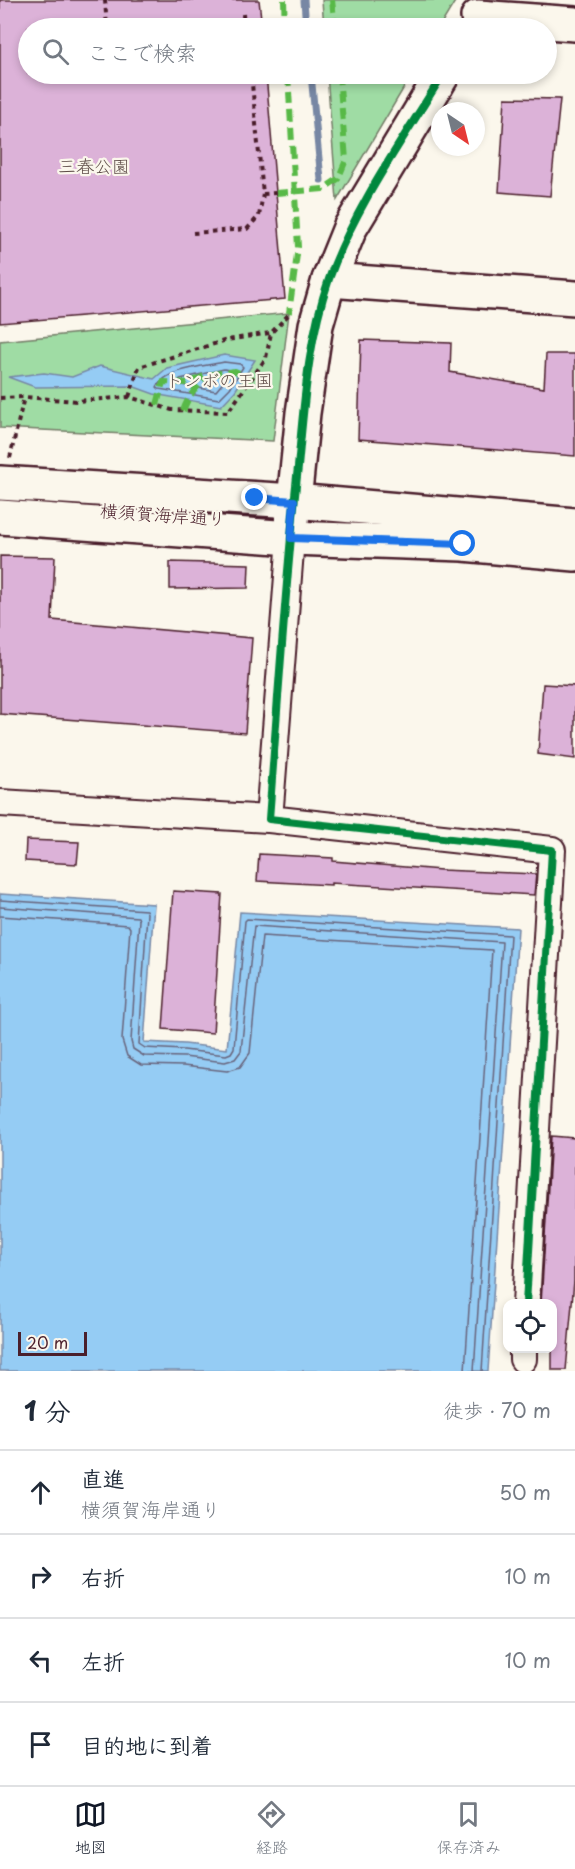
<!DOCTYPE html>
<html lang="ja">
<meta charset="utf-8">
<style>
:root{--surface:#fff;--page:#f6f6f7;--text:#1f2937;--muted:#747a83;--line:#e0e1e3;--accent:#111827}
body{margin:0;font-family:"Playpen Sans","Klee One",sans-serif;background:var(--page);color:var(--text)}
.controls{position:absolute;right:18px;bottom:18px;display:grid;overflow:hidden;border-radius:12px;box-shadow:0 3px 9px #0003}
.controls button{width:54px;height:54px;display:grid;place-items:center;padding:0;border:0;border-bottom:2px solid var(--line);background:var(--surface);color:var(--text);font:30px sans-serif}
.compass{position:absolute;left:431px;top:102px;width:54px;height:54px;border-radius:50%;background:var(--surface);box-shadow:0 3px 9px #0003;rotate:145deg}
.scale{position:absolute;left:18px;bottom:15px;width:69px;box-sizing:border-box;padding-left:6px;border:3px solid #4a1f2b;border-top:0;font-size:16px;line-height:21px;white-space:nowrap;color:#4a1f2b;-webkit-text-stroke:4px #fbf7ec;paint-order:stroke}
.stop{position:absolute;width:18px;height:18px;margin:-14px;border:4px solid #1a73e8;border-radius:50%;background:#fff}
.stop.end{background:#1a73e8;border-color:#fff;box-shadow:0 2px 6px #0008}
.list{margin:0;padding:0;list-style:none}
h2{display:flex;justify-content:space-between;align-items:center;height:78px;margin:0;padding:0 24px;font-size:26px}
h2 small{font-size:20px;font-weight:400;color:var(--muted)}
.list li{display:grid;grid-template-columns:39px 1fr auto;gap:18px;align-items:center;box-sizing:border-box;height:84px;padding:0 24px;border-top:2px solid var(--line)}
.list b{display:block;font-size:22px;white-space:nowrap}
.list p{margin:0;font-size:20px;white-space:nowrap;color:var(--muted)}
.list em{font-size:20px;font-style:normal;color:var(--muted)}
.icon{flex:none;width:33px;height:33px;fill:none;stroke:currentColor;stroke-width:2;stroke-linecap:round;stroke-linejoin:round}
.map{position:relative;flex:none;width:575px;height:1371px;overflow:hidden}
.search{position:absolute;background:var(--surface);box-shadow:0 3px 9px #0003;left:18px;right:18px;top:18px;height:66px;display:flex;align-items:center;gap:15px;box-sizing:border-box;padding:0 21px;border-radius:33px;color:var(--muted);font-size:22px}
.sheet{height:414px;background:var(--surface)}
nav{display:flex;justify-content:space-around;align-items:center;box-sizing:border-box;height:84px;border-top:2px solid var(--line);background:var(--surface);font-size:16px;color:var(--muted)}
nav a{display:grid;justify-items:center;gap:3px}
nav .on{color:var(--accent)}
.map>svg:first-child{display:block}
.green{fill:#9fdca4;stroke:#747e68;stroke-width:1.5}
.water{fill:#95ccf4;stroke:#7787a4;stroke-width:1.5}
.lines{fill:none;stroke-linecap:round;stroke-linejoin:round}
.shore{stroke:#68647b;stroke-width:1.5}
.stream{stroke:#7787a4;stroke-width:7}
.building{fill:#dcb2d8;stroke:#4a1f2b;stroke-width:1.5}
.street-casing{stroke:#4a1f2b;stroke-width:30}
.secondary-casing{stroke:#4a1f2b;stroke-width:38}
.path{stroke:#4a1f2b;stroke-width:4;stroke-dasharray:4.5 4.5;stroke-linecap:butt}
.street{stroke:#fbf7ec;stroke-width:26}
.secondary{stroke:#fbf7ec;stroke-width:33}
.quiet{stroke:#58b947;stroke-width:6;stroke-dasharray:12 6;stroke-linecap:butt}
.cycleway-casing{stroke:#fbf7ec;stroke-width:11}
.cycleway{stroke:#00873e;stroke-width:8}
.route{stroke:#1a73e8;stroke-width:8}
.labels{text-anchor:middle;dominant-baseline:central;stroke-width:4.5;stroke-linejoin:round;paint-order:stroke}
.park-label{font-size:18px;fill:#5f4e49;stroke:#fbf7ec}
.street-label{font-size:18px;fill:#4a1f2b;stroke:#fbf7ec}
</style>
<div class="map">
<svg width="575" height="1371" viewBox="0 0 575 1371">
<rect width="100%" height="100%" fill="#fbf7ec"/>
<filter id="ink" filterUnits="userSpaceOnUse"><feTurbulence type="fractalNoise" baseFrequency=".0167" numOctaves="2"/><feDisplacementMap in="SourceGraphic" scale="12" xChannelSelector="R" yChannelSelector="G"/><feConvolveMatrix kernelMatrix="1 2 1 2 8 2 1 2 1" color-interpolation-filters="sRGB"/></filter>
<g filter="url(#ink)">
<g class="green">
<path d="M322 0H456L439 28H324Z"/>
<path d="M327 74H412L337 200Z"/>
<path d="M289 313 273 441 0 428V341Z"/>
</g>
<g class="water">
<path d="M224 355 255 360 235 391 221 406 154 394 132 386 35 387 8 377 44 373 72 377 100 366 154 379 167 368Z"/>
<path d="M0 894 154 904 144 1042 185 1044 227 1049 240 912 518 928 488 1371H0Z"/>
</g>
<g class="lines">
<g class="shore">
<path d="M224 362 240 364 243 367 230 388 219 399 159 389 157 387C165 369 205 366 224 362Z"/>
<path d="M224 369 229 370 230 374 216 391 181 385 178 383 180 379Z"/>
<path d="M0 900 146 910 147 913 139 1044 145 1048 184 1050 226 1055 231 1053 234 1048 245 921 247 919 510 935 482 1371"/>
<path d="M0 907 138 917 139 920 131 1041 133 1049 144 1056 184 1057 225 1062 235 1059 241 1051 254 926 502 942 474 1371"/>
<path d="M0 916 128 925 130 928 122 1040 127 1056 141 1065 183 1066 227 1071 240 1067 250 1053 262 936 492 950 465 1371"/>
</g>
<g class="stream">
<path d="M304 0 306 28"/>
<path d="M311 74 321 180"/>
</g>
</g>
<g class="building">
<path d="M0 0H259L262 28H28V74H266L285 299 0 323Z"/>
<path d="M505 98 560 99 550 196 499 192Z"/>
<path d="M361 340 451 343 450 372 544 388 546 354H575V456L358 439Z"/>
<path d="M0 556 55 557 52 620 252 638 245 733 0 714Z"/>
<path d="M170 562 249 564 248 588 170 589Z"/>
<path d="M543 684 575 686V759L538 754Z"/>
<path d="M26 840 79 842 77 864 25 861Z"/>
<path d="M259 854 333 858V861L441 870 536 874 534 895 331 883V885L257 881Z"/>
<path d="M173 891 222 894 213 1033 163 1029Z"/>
<path d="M551 1136 575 1138 574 1281 566 1370H552V1304H541Z"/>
</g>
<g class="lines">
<defs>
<g id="street">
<path d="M291 538 269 819 552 850 526 1304"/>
<path d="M0 803 269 819"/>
<path d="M523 1359V1348"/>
</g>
<g id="secondary">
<path d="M478 17 575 24"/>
<path d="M329 280 575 298"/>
<path d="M0 483 294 501 575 525"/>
<path d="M0 517 291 538 463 544 575 554"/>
<path d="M292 521 303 413 316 325 329 280 350 228 443 74"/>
</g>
</defs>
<use href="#street" class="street-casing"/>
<use href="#secondary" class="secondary-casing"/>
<g class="path">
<path d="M105 0 107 28"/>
<path d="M243 14 244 28"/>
<path d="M263 194 276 193"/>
<path d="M193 233 247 229 259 216 263 194 251 74"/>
<path d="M129 397 139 367 227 340 270 333"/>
<path d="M0 398 24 397 77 401 129 397 172 410 228 412 266 358 271 333 290 313"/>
<path d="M10 458 24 397"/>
</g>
<use href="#street" class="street"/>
<use href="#secondary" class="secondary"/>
<g class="quiet">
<path d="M284 0 285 28"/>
<path d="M332 0 335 28"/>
<path d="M288 74 298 247 289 313"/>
<path d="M276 193 323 189 338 179 346 160 339 74"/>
<path d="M157 405 163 382 188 383 207 375 235 371 252 379"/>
<path d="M183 411C189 394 195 391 205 377"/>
</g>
<defs>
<path id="cycleway" d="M443 74C404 138 354 208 329 279 308 339 304 404 298 467 285 584 278 702 269 819L552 850 526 1304"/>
</defs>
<use href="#cycleway" class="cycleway-casing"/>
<use href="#cycleway" class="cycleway"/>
</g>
</g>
<g class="lines" filter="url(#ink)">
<path class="route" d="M255 498 294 501 291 538 463 544"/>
</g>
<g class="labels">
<g class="park-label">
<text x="94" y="165">三春公園</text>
<text x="219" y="379">トンボの王国</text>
</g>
<g class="street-label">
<text transform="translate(163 514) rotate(4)">横須賀海岸通り</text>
</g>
</g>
</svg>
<div class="controls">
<button><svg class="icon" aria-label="locate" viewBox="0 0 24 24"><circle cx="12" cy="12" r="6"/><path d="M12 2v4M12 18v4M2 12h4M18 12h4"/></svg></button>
</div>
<svg class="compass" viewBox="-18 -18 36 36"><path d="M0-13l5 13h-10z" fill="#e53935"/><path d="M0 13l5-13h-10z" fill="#747a83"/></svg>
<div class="scale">20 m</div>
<div class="stop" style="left:463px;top:544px"></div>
<div class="stop end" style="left:255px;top:498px"></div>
<div class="search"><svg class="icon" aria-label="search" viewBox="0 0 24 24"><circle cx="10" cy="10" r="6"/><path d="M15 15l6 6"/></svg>ここで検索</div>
</div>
<section class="sheet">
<h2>1 分<small>徒歩 · 70 m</small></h2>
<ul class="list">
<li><svg class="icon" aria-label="ahead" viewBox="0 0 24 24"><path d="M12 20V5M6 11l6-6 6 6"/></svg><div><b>直進</b><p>横須賀海岸通り</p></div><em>50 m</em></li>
<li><svg class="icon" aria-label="right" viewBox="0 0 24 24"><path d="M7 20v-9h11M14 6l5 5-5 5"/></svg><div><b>右折</b></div><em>10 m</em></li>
<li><svg class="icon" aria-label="left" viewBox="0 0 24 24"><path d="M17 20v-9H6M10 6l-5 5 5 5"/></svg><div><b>左折</b></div><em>10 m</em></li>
<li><svg class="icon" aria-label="arrive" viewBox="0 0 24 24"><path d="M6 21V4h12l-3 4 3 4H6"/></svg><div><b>目的地に到着</b></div></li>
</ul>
</section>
<nav>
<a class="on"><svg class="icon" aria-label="map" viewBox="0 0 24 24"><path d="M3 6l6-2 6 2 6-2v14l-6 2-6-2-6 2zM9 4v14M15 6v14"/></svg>地図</a>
<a><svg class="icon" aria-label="directions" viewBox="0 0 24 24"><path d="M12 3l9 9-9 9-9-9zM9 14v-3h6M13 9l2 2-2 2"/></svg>経路</a>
<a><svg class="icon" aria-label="saved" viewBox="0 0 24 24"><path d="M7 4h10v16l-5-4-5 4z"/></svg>保存済み</a>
</nav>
